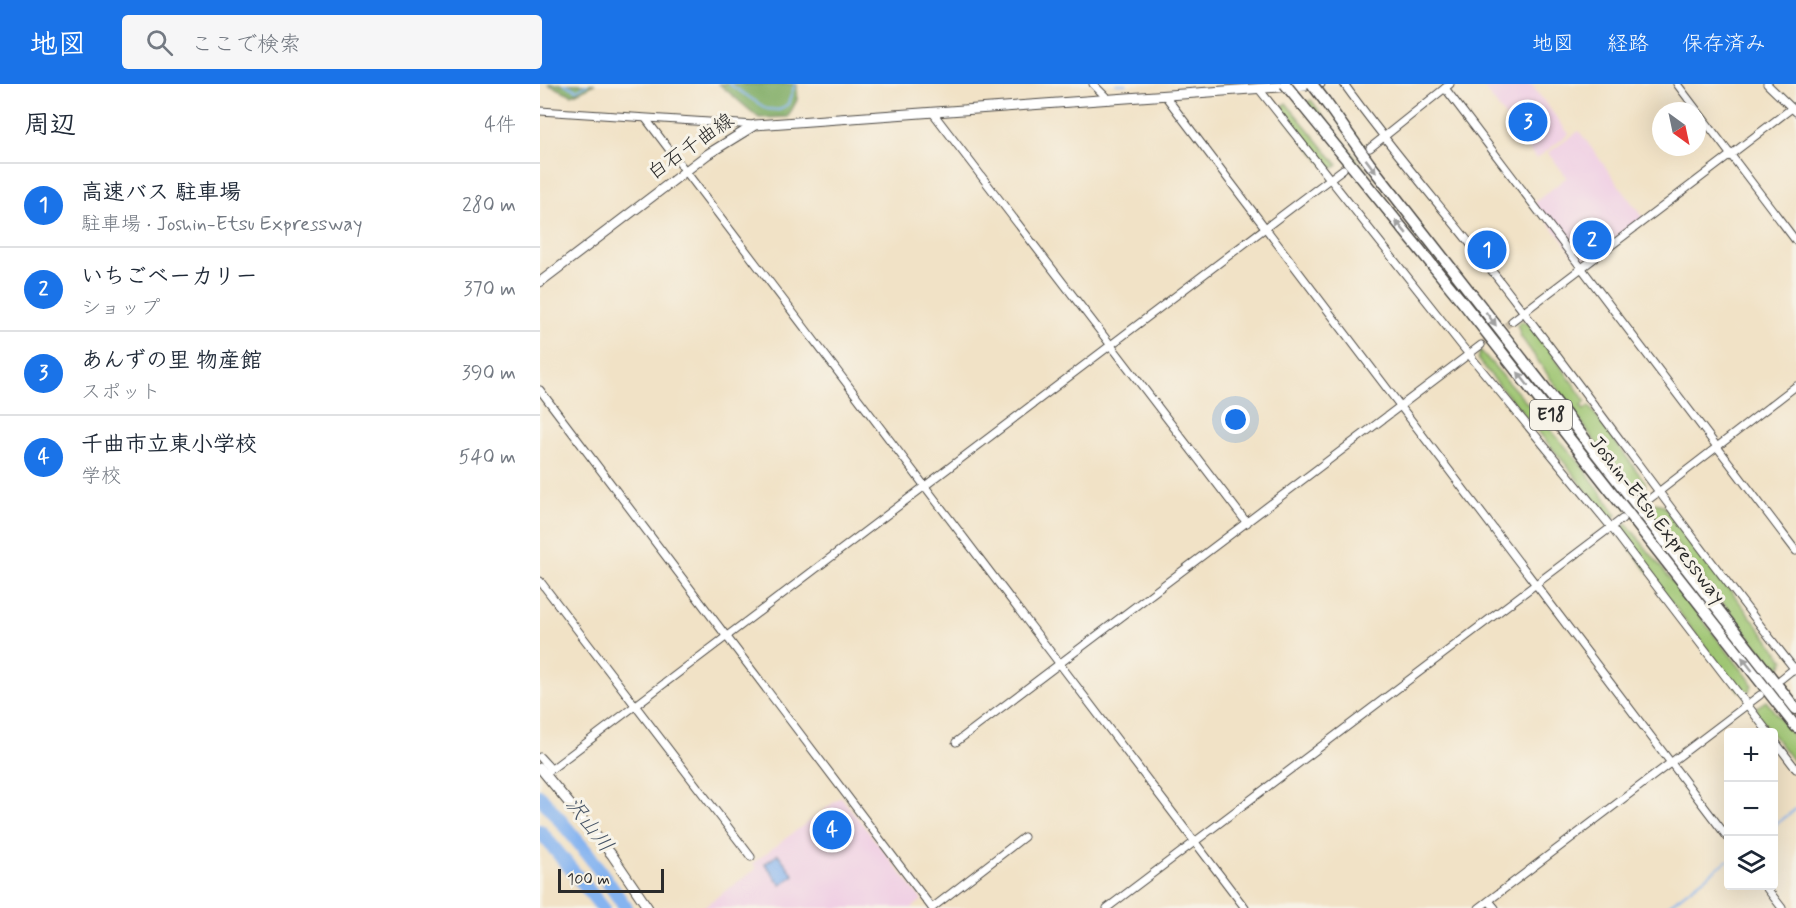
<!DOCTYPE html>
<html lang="ja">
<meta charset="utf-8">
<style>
:root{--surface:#fff;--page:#f6f6f7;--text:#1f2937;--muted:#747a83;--line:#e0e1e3;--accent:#1a73e8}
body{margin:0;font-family:Mynerve,"Klee One",sans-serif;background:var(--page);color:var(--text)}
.controls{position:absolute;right:18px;bottom:18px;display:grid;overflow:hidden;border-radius:6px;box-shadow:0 6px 24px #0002}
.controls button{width:54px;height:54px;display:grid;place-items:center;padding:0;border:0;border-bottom:2px solid var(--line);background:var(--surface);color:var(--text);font:30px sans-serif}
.compass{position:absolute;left:1112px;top:18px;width:54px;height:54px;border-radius:50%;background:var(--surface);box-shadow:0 6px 24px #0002;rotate:147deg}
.scale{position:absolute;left:18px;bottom:15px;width:106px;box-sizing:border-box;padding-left:6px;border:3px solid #2b2b2b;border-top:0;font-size:16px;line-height:21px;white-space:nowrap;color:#2b2b2b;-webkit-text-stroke:4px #f7f3e8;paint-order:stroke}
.you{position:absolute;left:696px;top:336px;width:21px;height:21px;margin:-15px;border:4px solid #fff;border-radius:50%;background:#1a73e8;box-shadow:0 0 0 9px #1a73e833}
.badge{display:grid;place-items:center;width:39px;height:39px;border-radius:50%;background:var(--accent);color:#fff;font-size:20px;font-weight:700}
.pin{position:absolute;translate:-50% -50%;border:3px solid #fff;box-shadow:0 2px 6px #0006}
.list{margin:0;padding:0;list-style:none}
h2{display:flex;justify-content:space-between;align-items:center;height:78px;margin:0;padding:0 24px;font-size:26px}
h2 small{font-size:20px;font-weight:400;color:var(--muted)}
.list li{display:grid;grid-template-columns:39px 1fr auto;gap:18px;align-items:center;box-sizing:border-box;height:84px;padding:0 24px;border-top:2px solid var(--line)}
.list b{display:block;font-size:22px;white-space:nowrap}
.list p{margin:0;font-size:20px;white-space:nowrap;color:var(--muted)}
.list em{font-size:20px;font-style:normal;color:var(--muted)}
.icon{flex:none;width:33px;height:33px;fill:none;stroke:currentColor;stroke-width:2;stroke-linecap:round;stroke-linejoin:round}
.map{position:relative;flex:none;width:1256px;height:824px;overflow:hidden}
header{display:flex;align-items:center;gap:36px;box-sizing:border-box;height:84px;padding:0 30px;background:var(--accent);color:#fff}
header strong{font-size:28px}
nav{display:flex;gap:33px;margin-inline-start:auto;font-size:21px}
.search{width:420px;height:54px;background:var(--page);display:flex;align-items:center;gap:15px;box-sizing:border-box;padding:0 21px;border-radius:6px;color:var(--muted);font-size:22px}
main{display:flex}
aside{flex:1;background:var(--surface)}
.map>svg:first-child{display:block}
.built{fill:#f0d0e4}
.green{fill:#9cc46f;stroke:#64784d;stroke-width:1.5}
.forest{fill:#7daa62;stroke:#546a46;stroke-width:1.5}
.water{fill:#85b4f0;stroke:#58708e;stroke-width:1.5}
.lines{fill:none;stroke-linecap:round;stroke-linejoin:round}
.stream{stroke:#85b4f0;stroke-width:2}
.river{stroke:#85b4f0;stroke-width:14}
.minor-tunnel{stroke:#c9bda7;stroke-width:7;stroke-dasharray:7 3.5;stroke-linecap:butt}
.minor-casing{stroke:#494642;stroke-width:9}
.major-casing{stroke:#494642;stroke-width:11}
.highway-casing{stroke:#494642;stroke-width:13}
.minor{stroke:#fff;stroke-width:7}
.major{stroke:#fff;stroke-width:9}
.highway{stroke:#fff;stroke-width:10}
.highway-bridge-casing{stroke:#494642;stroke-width:13;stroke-linecap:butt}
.highway-bridge{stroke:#fff;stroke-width:10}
.oneway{fill:#a0a0a0}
.labels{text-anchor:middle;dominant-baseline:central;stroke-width:6;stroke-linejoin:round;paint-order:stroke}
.shield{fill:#f7f3e8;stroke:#686764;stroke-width:1.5}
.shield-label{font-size:18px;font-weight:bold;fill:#2b2b2b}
.street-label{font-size:20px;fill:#2b2b2b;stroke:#f7f3e8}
.water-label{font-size:21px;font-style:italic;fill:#465466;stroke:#f7f3e8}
</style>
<header>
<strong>地図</strong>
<div class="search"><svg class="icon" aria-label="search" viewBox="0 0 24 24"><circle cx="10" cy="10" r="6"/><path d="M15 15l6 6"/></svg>ここで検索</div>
<nav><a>地図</a><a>経路</a><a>保存済み</a></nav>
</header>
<main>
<aside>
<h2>周辺<small>4件</small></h2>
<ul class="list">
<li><span class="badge">1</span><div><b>高速バス 駐車場</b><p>駐車場 · Joshin-Etsu Expressway</p></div><em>280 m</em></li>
<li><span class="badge">2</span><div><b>いちごベーカリー</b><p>ショップ</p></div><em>370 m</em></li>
<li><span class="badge">3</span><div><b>あんずの里 物産館</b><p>スポット</p></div><em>390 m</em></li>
<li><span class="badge">4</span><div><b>千曲市立東小学校</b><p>学校</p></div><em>540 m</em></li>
</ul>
</aside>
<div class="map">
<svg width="1256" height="824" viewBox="0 0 1256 824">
<rect width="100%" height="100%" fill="#f7f3e8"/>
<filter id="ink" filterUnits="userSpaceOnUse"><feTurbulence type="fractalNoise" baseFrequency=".0167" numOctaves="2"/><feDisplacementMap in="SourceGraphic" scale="12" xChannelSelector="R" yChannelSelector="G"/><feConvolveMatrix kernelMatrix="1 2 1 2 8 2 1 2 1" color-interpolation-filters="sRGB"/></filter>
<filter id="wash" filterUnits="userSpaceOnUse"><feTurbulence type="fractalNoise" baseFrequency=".008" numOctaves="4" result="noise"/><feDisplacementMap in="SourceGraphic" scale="24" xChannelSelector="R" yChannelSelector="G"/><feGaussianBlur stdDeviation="1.35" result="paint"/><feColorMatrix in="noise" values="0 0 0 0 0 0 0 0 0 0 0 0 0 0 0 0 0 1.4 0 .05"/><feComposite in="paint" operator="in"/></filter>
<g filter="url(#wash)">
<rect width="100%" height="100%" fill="#f1e2c6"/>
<g class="built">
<path d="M941 0H991L1029 50 996 75Z"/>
<path d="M1039 47 1103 134 1040 179 994 119 1027 93 1008 69Z"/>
<path d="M301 713 382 816 372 824H162L216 785 213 779Z"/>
</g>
<g class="green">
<path d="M771 16 828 90 825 92 766 19Z"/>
<path d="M746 19 798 81 794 84 784 81 743 32V22Z"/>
<path d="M981 237 992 241 1046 318 1041 322 1044 326 1049 322 1105 398 1106 406 1101 412 1059 363 981 253 977 240Z"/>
<path d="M940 266 1039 378 1077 431 1071 434 1065 432 1028 383 938 276Z"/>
<path d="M1115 419 1123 421 1182 496 1179 498H1184L1244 576 1242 581 1236 586 1109 425Z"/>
<path d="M1087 440 1210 596 1212 602 1209 607H1199L1080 451V445Z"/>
<path d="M1226 617 1256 655V681L1217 630V623Z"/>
</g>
<g class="forest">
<path d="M7 0H55L32 11Z"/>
<path d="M179 0H257V16L248 33 219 34Z"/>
</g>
<path class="water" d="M238 770 254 791 241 801 225 780Z"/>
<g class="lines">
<g class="stream">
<path d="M25 0 37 6 47 0"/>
<path d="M189 0 227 25 239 26 248 20 255 0"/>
<path d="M576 0H586"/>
<path d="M1234 742 1256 725"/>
<path d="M1125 824 1188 776"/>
</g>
<g class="river">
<path d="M0 712 48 770 86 824"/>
<path d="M0 747 63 824"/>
</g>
</g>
</g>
<g filter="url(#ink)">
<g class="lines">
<path class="minor-tunnel" d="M941 261 972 237"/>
<defs>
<g id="minor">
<path d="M553 0 569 16"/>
<path d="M804 0C858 75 920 144 976 218 1070 340 1160 466 1256 587"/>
<path d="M1137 0 1256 157"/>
<path d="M1227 0 1256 28"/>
<path d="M905 4 1256 467"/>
<path d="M719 5 922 262 1071 443 1228 648"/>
<path d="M626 13 1188 754"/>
<path d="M0 27 215 41"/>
<path d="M393 29 707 439"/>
<path d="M106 35 705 824"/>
<path d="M830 64 910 0"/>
<path d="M972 237 1252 24"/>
<path d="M0 306 392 824"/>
<path d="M1103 420 1256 302"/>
<path d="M0 497 211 773"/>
<path d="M1241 595 1256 583"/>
<path d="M1234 656 1256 685"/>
<path d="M416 658 941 261"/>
<path d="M0 673 11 685"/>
<path d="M5 690 803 85"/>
<path d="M1225 802 1242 824"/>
<path d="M949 817 955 824"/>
<path d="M392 824 484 753"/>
<path d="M567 824 1082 435"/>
<path d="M939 824 1220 611"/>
</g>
<g id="major">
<path d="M0 198 168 70 215 41 780 0"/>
<path d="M0 684 72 771 108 824"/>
</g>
<g id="highway">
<path d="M785 17 829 79 1256 625"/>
<path d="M763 22 924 220 1256 643"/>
</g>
</defs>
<use href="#minor" class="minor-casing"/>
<use href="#major" class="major-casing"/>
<use href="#highway" class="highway-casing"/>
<use href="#minor" class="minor"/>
<use href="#major" class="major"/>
<use href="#highway" class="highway"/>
<defs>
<g id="highway-bridge">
<path d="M745 0 763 22"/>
<path d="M772 0 785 17"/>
</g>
</defs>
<use href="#highway-bridge" class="highway-bridge-casing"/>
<use href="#highway-bridge" class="highway-bridge"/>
</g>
<defs><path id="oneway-solid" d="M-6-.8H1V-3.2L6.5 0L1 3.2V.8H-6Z" transform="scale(1.5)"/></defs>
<g class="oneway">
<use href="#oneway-solid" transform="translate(831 82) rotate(53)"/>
<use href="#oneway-solid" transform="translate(861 143) rotate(-130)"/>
<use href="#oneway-solid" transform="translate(951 235) rotate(53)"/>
<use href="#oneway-solid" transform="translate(983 295) rotate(-128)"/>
<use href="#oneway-solid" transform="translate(1207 580) rotate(-128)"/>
</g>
</g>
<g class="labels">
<rect class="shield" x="990" y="316" width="42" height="30" rx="4.5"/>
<g class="shield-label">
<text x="1011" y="331">E18</text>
</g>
<g class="street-label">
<text transform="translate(151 63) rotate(-35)">白石千曲線</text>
<text transform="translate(1117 436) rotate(52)">Joshin-Etsu Expressway</text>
</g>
<g class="water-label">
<text transform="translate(49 741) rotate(52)">沢山川</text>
</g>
</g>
</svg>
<div class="controls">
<button>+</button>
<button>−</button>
<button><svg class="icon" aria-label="layers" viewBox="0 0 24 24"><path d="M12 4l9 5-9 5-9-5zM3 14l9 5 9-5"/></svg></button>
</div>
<svg class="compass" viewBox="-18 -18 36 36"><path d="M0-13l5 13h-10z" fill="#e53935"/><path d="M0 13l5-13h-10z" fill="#747a83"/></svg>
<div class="scale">100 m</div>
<div class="you"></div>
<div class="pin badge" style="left:947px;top:166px">1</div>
<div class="pin badge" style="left:1052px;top:156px">2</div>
<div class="pin badge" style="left:988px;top:38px">3</div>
<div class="pin badge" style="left:292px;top:746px">4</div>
</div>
</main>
